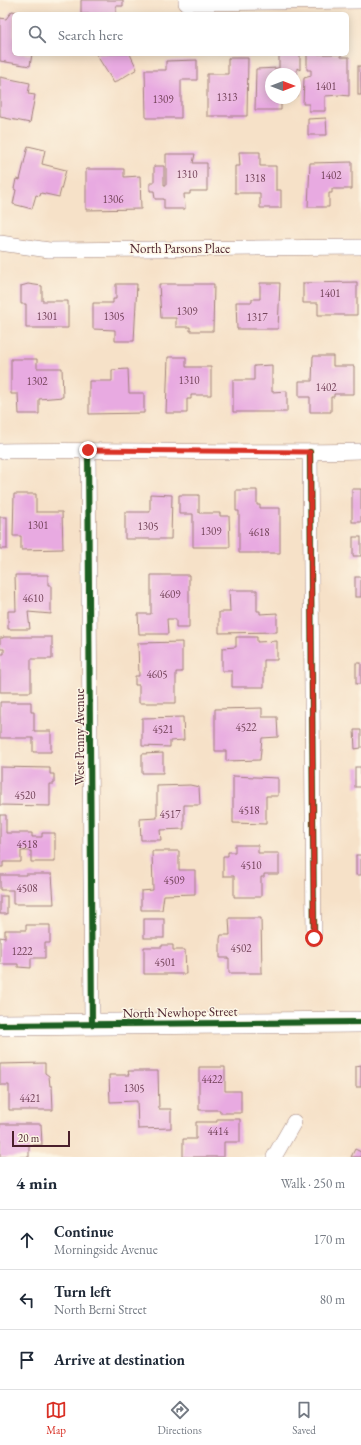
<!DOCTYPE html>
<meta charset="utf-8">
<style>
:root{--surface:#fff;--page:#f2f2f3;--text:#1f2937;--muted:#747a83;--line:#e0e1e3;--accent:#d93025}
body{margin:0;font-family:"EB Garamond",serif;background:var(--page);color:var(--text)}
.compass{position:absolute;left:265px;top:68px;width:36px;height:36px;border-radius:50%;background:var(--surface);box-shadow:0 2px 10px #0003;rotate:90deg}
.scale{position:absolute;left:12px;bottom:10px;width:58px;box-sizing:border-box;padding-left:4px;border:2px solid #4a1f2b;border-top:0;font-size:11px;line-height:14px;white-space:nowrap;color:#4a1f2b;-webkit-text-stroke:3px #fcf5e5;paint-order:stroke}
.stop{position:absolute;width:12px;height:12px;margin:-9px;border:3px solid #d93025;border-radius:50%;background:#fff}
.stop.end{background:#d93025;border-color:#fff;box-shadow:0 1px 4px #0008}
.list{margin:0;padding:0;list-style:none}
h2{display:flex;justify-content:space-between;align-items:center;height:52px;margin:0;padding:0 16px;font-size:17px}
h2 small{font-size:13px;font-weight:400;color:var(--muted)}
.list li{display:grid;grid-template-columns:26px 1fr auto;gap:12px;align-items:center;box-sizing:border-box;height:60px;padding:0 16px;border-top:1px solid var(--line)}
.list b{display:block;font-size:15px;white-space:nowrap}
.list p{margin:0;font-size:13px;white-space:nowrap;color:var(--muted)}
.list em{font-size:13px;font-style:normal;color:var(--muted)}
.icon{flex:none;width:22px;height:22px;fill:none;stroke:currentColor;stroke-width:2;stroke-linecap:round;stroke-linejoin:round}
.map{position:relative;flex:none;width:361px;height:1157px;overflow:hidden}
.search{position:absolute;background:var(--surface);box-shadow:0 2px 10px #0003;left:12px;right:12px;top:12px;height:44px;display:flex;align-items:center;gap:10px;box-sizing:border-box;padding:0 14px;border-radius:6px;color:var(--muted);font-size:15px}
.sheet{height:232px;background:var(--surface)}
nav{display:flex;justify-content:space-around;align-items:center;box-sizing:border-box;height:56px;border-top:1px solid var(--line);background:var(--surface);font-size:11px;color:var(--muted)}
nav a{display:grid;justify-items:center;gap:2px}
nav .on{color:var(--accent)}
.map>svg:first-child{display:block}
.building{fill:#e8aae1}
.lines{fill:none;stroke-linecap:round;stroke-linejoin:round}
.street-casing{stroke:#a0807a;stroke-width:16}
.secondary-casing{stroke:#a0807a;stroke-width:22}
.street{stroke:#fff;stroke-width:15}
.secondary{stroke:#fff;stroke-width:21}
.cycleway-casing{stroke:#fcf5e5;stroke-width:8}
.cycleway{stroke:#1b5e20;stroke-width:6}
.route{stroke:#d93025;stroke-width:5}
.labels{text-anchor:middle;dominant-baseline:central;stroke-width:3;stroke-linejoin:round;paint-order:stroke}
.number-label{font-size:11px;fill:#724258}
.street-label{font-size:13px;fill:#4a1f2b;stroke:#fcf5e5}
</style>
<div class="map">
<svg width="361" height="1157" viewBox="0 0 361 1157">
<rect width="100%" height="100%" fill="#fcf5e5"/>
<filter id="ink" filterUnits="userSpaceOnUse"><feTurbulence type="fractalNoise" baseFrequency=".025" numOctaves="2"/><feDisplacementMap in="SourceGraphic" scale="8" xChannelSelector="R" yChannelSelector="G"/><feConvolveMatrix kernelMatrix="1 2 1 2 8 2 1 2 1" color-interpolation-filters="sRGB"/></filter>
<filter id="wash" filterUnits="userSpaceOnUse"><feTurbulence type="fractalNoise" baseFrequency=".012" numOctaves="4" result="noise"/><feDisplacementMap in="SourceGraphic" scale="16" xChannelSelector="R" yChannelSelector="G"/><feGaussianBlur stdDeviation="0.9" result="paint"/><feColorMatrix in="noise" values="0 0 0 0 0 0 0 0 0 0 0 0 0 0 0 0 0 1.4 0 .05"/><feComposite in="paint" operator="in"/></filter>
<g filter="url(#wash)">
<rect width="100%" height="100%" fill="#f6e1c8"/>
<g id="blocks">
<g class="building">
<path d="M81 0H123V6H116V14H81Z"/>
<path d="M12 11 23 13 14 14V54H32L30 66 0 61V18L6 19Z"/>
<path d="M96 54H130L137 69 114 83Z"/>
<path d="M279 54H300V70L297 68 298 96H295V74H271V98H281V110H255L256 69 279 68Z"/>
<path d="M307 54H341V57H349V96L340 95 325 96V111H309V104H303L304 78 311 76V70H307Z"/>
<path d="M228 58H248L247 116H207V74H228Z"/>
<path d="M197 60V80H181V118H146L145 70H166V61Z"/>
<rect x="358" y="66" width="3" height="29"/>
<path d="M0 77 30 83 28 94 35 95 30 123 0 117Z"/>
<path d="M326 118 327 135H308V119Z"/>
<path d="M28 146 45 150 42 164 66 170 59 197 41 193 40 196 36 195 32 209 13 204 16 190 14 189 16 179 20 180Z"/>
<path d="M239 152H260V166H276V190H281V208H260V193H235V166H240Z"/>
<path d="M166 154H195L193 163H207V191H190V194H184L185 209H164V199H155L154 191H150V183H154V166H164V185H166Z"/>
<path d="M352 162V189H332V193H329V207H308L310 163Z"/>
<path d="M86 169H124V177L140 176 141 209 86 210Z"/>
<path d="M357 282V315H318V303H303V283Z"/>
<path d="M260 283H280L278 329H237L236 302H252V299H260Z"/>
<path d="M28 284 42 286V301H68V328H26V304H21V286Z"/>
<path d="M116 284H137L134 341H115V330L93 329V303H113V299H116Z"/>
<path d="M159 284H214L213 331H190V327H176V318H161Z"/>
<path d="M313 356H333V366H354V394H334V397H331V412H310V397H299V381H312Z"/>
<path d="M168 357H186V367H211V395H191V399H187V413H166Z"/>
<path d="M11 359H37V368H62L63 397 39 399V414H19L18 394H11Z"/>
<path d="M272 365V392L287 391V412H233V380H254V366Z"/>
<path d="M128 369 129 393H144V413L89 414V381H112V370Z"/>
<rect x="352" y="489" width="9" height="33"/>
<path d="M236 490H257V505H260V508H280V553H239V511H236Z"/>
<path d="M14 494H36V512H62L63 549 21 550V536H13Z"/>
<path d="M150 494 172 495 171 539H125V512H150Z"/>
<path d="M179 495H199V513H220V516H229L230 547H193V514H179Z"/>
<rect x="0" y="517" width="7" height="32"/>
<rect x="353" y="537" width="8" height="19"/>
<path d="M15 575H48V585H51V614L28 612 30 629H8V611H16Z"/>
<path d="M151 575H189V628H176V619H167L168 634H139L138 614H151Z"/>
<rect x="355" y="577" width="6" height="20"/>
<path d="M229 590H257V611H260V614L277 613V632L219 633V612H230Z"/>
<path d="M3 637H52V659H31V692H0V654H4V649H0V638H3Z"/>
<path d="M236 637H257V642L277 641V660H264V687H232V671H222V648L236 647Z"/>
<path d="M182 642V672H176V703H139V685H135V676H139L138 643Z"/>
<rect x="356" y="663" width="5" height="21"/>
<path d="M0 702H31V712H34V731H51V752H33V738H0Z"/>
<path d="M262 708V717H277L278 737 262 738 260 760 226 761V751H215V709Z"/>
<path d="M183 717 184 740 170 741V747L142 746V718Z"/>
<path d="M354 730H361V748L355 749Z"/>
<path d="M163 753V773H142V754Z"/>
<path d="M0 767 50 768V774H54V784H50V806L0 805Z"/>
<rect x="355" y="767" width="6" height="20"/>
<path d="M233 776 278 778V796H266V824L233 823Z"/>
<path d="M190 785 199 787 200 805H184V829L160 830 161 840H141L140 819 157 818V786Z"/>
<path d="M0 815H6V833H32V837H42V833H55V862H31V851H21V862H3V867H0Z"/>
<path d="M235 845H258V853H279V874H264V877H261V897H234V876H223V856H228V852H235Z"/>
<path d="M152 851H179V870H195V894L164 895 162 910H141V891L153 890Z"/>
<rect x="356" y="855" width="5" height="20"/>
<path d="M26 874H52L54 904H13V890H0V875H26Z"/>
<rect x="0" y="896" width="7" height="18"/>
<path d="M229 918H261L262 973H229V958H220V939L221 935H230Z"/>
<rect x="144" y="919" width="20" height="19"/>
<path d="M26 925H50V943H45V958H31V968L18 967V964H0V937L5 938V930H26Z"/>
<path d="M162 945H173V950H185L186 974H144V947H162Z"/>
<path d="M45 1063V1073L49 1076 50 1086H52L53 1110H9V1085H0V1064Z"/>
<path d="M361 1065V1087H356V1066Z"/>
<path d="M199 1067H225V1091H241V1113H220V1110H199Z"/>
<path d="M128 1071H158L159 1109H171V1128L138 1129 137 1101 110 1102 109 1075H129Z"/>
<path d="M217 1119H240V1142H224V1157H183V1139H196V1122H217Z"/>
<path d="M0 1124H41L42 1145H29V1157H0Z"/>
<path d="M355 1149 361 1152V1157H351Z"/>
</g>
</g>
</g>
<g filter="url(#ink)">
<use href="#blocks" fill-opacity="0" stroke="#a0807a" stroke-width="1"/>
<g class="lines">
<defs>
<g id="street">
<path d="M186 0V3L361 1"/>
<path d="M0 243 49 250 361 247"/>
<path d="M88 450 92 1024"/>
<path d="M0 451C120 449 241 454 361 451"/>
<path d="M310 452 314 938"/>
<path d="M274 1157 294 1122"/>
</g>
<path id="secondary" d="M0 1025 361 1022"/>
</defs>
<use href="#street" class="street-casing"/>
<use href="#secondary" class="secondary-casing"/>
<use href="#street" class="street"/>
<use href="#secondary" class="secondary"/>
<defs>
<g id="cycleway">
<path d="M88 450 92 1024"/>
<path d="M310 452 314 938"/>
<path d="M0 1025 361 1022"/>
</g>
</defs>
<use href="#cycleway" class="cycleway-casing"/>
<use href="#cycleway" class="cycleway"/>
</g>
</g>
<g class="lines" filter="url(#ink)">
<path class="route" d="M88 450 310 452 314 938"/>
</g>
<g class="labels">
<g class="number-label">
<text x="326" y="86">1401</text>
<text x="227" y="97">1313</text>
<text x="163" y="99">1309</text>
<text x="187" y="174">1310</text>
<text x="331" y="175">1402</text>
<text x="255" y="178">1318</text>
<text x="113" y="199">1306</text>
<text x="330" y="293">1401</text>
<text x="187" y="311">1309</text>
<text x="47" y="316">1301</text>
<text x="114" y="316">1305</text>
<text x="257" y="317">1317</text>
<text x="189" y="380">1310</text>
<text x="37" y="381">1302</text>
<text x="326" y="387">1402</text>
<text x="38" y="525">1301</text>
<text x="148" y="526">1305</text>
<text x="211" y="531">1309</text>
<text x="259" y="532">4618</text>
<text x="170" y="594">4609</text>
<text x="33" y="598">4610</text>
<text x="157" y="674">4605</text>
<text x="246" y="727">4522</text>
<text x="163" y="729">4521</text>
<text x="25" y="795">4520</text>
<text x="249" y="810">4518</text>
<text x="170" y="814">4517</text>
<text x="27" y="844">4518</text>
<text x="251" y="865">4510</text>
<text x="174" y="880">4509</text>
<text x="27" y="888">4508</text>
<text x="241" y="948">4502</text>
<text x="22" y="951">1222</text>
<text x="165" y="962">4501</text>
<text x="212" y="1079">4422</text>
<text x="134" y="1088">1305</text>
<text x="30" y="1098">4421</text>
<text x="218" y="1131">4414</text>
</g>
<g class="street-label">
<text x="180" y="248">North Parsons Place</text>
<text transform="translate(79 737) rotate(-90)">West Penny Avenue</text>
<text transform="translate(180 1012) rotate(-1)">North Newhope Street</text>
</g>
</g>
</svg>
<svg class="compass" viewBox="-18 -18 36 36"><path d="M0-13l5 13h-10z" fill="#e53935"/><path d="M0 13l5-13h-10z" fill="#747a83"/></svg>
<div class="scale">20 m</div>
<div class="stop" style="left:314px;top:938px"></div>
<div class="stop end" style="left:88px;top:450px"></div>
<div class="search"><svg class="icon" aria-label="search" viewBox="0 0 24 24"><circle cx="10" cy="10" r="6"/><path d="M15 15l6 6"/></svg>Search here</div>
</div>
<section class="sheet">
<h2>4 min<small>Walk · 250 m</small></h2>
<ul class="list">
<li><svg class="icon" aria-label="ahead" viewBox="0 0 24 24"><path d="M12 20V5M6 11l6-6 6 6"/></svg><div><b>Continue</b><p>Morningside Avenue</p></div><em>170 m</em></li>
<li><svg class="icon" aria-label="left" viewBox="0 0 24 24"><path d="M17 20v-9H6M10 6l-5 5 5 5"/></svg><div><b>Turn left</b><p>North Berni Street</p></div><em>80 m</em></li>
<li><svg class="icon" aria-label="arrive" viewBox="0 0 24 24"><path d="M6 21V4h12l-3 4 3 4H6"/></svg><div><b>Arrive at destination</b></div></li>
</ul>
</section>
<nav>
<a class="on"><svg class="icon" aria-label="map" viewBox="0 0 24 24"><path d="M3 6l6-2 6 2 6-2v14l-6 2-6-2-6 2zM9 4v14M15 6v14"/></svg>Map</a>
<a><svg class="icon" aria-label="directions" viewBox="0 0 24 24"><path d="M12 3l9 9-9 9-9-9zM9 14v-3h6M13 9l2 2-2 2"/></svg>Directions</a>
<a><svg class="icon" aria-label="saved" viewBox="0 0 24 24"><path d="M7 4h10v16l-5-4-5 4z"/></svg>Saved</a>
</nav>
